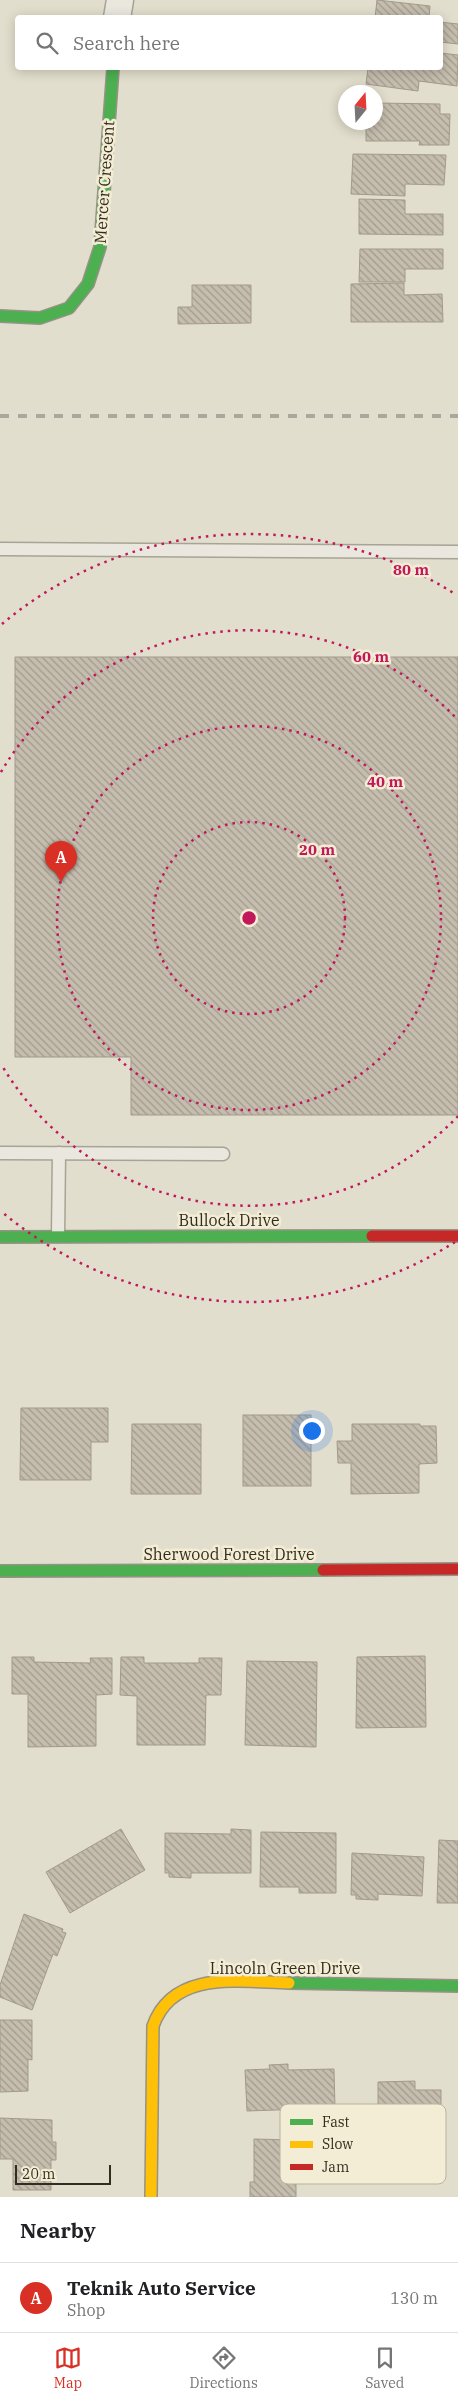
<!DOCTYPE html>
<style>
:root{--surface:#fff;--page:#f2f2f2;--text:#202124;--muted:#757577;--line:#e0e0e0;--accent:#d93025}
body{margin:0;font-family:"IBM Plex Serif",serif;background:var(--page);color:var(--text)}
.compass{position:absolute;left:338px;top:85px;width:45px;height:45px;border-radius:50%;background:var(--surface);box-shadow:0 2px 12px #0003;rotate:18deg}
.scale{position:absolute;left:15px;bottom:12px;width:96px;box-sizing:border-box;padding-left:5px;border:2px solid #342c1f;border-top:0;font-size:14px;line-height:18px;white-space:nowrap;color:#342c1f;-webkit-text-stroke:4px #f2edd4;paint-order:stroke}
.you{position:absolute;left:311px;top:1430px;width:18px;height:18px;margin:-12px;border:4px solid #fff;border-radius:50%;background:#1a73e8;box-shadow:0 0 0 8px #1a73e833}
.badge{display:grid;place-items:center;width:32px;height:32px;border-radius:50%;background:var(--accent);color:#fff;font-size:16px;font-weight:700}
.pin{position:absolute;translate:-50% -41px;filter:drop-shadow(0 1px 2px #0008)}
.pin::after{content:'';position:absolute;top:26px;width:18px;height:15px;background:inherit;clip-path:polygon(0 0,100% 0,50% 100%)}
.list{margin:0;padding:0;list-style:none}
h2{display:flex;justify-content:space-between;align-items:center;height:65px;margin:0;padding:0 20px;font-size:21px}
h2 small{font-size:16px;font-weight:400;color:var(--muted)}
.list li{display:grid;grid-template-columns:32px 1fr auto;gap:15px;align-items:center;box-sizing:border-box;height:70px;padding:0 20px;border-top:1px solid var(--line)}
.list b{display:block;font-size:19px;white-space:nowrap}
.list p{margin:0;font-size:16px;white-space:nowrap;color:var(--muted)}
.list em{font-size:16px;font-style:normal;color:var(--muted)}
.icon{flex:none;width:28px;height:28px;fill:none;stroke:currentColor;stroke-width:2;stroke-linecap:round;stroke-linejoin:round}
.map{position:relative;flex:none;width:458px;height:2197px;overflow:hidden}
.search{position:absolute;background:var(--surface);box-shadow:0 2px 12px #0003;left:15px;right:15px;top:15px;height:55px;display:flex;align-items:center;gap:12px;box-sizing:border-box;padding:0 18px;border-radius:5px;color:var(--muted);font-size:19px}
.sheet{height:135px;background:var(--surface)}
nav{display:flex;justify-content:space-around;align-items:center;box-sizing:border-box;height:70px;border-top:1px solid var(--line);background:var(--surface);font-size:14px;color:var(--muted)}
nav a{display:grid;justify-items:center;gap:2px}
nav .on{color:var(--accent)}
.map>svg:first-child{display:block}
.building{fill:url(#building-back-hatch);stroke:#a19a8d}
.lines{fill:none;stroke-linecap:round;stroke-linejoin:round}
.lane-casing{stroke:#a7a396;stroke-width:15}
.street-casing{stroke:#a7a396;stroke-width:29}
.fast-casing{stroke:#969286;stroke-width:14}
.slow-casing{stroke:#969286;stroke-width:14}
.jam-casing{stroke:#969286;stroke-width:14}
.lane{stroke:#eae8de;stroke-width:12}
.street{stroke:#eae8de;stroke-width:26}
.fast{stroke:#4caf50;stroke-width:11}
.slow{stroke:#ffc107;stroke-width:11}
.jam{stroke:#c62828;stroke-width:11}
.rail{stroke:#a9a79e;stroke-width:4;stroke-dasharray:9 9;stroke-linecap:butt}
.ring{fill:none;stroke:#c2185b;stroke-width:2.5;stroke-dasharray:2.5 5}
.labels{text-anchor:middle;dominant-baseline:central;stroke-width:5;stroke-linejoin:round;paint-order:stroke}
.street-label{font-size:16px;fill:#342c1f;stroke:#f2edd4}
.key{fill:#f2edd4;stroke:#b9b39e;stroke-width:1}
.key-label{font-size:14px;fill:#342c1f}
.centre{fill:#c2185b;stroke:#f2edd4;stroke-width:2.5}
.ring-label{font-size:15px;text-anchor:middle;font-weight:bold;fill:#c2185b;stroke:#f2edd4;stroke-width:5;stroke-linejoin:round;paint-order:stroke}
</style>
<div class="map">
<svg width="458" height="2197" viewBox="0 0 458 2197">
<defs>
<pattern id="building-back-hatch" width="6" height="6" patternUnits="userSpaceOnUse" patternTransform="scale(1.25)"><rect width="6" height="6" fill="#c5bdae"/><path d="M-1 5l2 2M0 0l6 6M5-1l2 2" fill="none" stroke="#a19a8d"/></pattern>
</defs>
<rect width="100%" height="100%" fill="#e2decd"/>
<g class="building">
<path d="M377 0 430 6 429 18H375Z"/>
<path d="M440 22 458 24V44L440 42Z"/>
<path d="M440 53 458 55 457 86 419 81 418 91 366 84 368 68H440Z"/>
<path d="M376 103 440 104V114H450L449 145H419L420 141H366V122H376Z"/>
<path d="M353 154 446 155 444 185 405 184V196L351 194Z"/>
<path d="M359 199 405 200V214H443V235L359 234Z"/>
<path d="M360 249H443V269H405V282H359Z"/>
<path d="M404 283V295L442 294 443 322H351V284Z"/>
<path d="M192 285H251V323L178 324V307H192Z"/>
<path d="M15 657H458V1115H131V1057H15Z"/>
<path d="M21 1408H108V1442H91V1480H20Z"/>
<rect x="243" y="1415" width="68" height="71"/>
<path d="M132 1424H201V1494H131Z"/>
<path d="M352 1424H420V1426H436L437 1463 419 1464V1493L351 1494V1463H338L337 1441H352Z"/>
<path d="M425 1656 426 1727 356 1728 357 1657Z"/>
<path d="M12 1657H34V1662L91 1663 90 1658H112V1694L96 1695V1746L28 1747V1694H12Z"/>
<path d="M121 1657H144V1663H199V1658H222L221 1695H206L205 1745H137V1696L120 1695Z"/>
<path d="M247 1661 317 1662 316 1747 245 1745Z"/>
<path d="M121 1829 145 1870 70 1913 46 1872Z"/>
<path d="M231 1829 251 1830V1873H191V1878L169 1877V1873H165V1833L231 1834Z"/>
<path d="M261 1832 336 1833V1893H299V1887H260Z"/>
<path d="M439 1840 458 1841V1903H437Z"/>
<path d="M352 1853 424 1857 422 1896 378 1894V1900L356 1899V1895H351Z"/>
<path d="M24 1914 63 1929 62 1932 66 1933 57 1956 53 1954 32 2010 0 1997V1985Z"/>
<path d="M0 2020H32V2060L28 2059V2091L0 2092Z"/>
<path d="M288 2064V2070L334 2069 335 2108 247 2111 245 2070 270 2069 269 2065Z"/>
<path d="M415 2081V2090H441V2168H397L398 2118 378 2117V2082Z"/>
<path d="M0 2118 52 2120V2142H56V2160H51V2190H13V2159H0Z"/>
<path d="M254 2139 293 2140 292 2171H296V2197H250V2182H254Z"/>
</g>
<g class="lines">
<defs>
<g id="lane">
<path d="M0 549 458 552"/>
<path d="M0 1153 223 1154"/>
<path d="M58 1236 59 1153"/>
</g>
<path id="street" d="M117 18 120 0"/>
<g id="fast">
<path d="M0 316 40 318 69 308 88 284 100 247 113 68"/>
<path d="M0 1237 372 1236"/>
<path d="M0 1571 323 1570"/>
<path d="M289 1983 458 1986"/>
</g>
<path id="slow" d="M151 2197 153 2026C173 1969 241 1982 289 1983"/>
<g id="jam">
<path d="M372 1236H458"/>
<path d="M323 1570 458 1569"/>
</g>
</defs>
<use href="#lane" class="lane-casing"/>
<use href="#street" class="street-casing"/>
<use href="#fast" class="fast-casing"/>
<use href="#slow" class="slow-casing"/>
<use href="#jam" class="jam-casing"/>
<use href="#lane" class="lane"/>
<use href="#street" class="street"/>
<use href="#fast" class="fast"/>
<use href="#slow" class="slow"/>
<use href="#jam" class="jam"/>
<path class="rail" d="M0 416H458"/>
</g>
<g class="ring">
<circle cx="249" cy="918" r="96"/>
<circle cx="249" cy="918" r="192"/>
<path d="M458 1116A288 288 0 0 1 1 1064M1 772A288 288 0 0 1 458 720"/>
<path d="M455 1242A384 384 0 0 1 2 1212M2 624A384 384 0 0 1 455 594"/>
</g>
<g class="labels">
<g class="street-label">
<text transform="translate(104 182) rotate(-86)">Mercer Crescent</text>
<text x="229" y="1220">Bullock Drive</text>
<text x="229" y="1554">Sherwood Forest Drive</text>
<text x="285" y="1968">Lincoln Green Drive</text>
</g>
</g>
<rect x="280" y="2104" width="166" height="80" rx="8" class="key"/>
<rect x="290" y="2119" width="23" height="6" fill="#4caf50"/>
<rect x="290" y="2141" width="23" height="7" fill="#ffc107"/>
<rect x="290" y="2164" width="23" height="6" fill="#c62828"/>
<g class="key-label">
<text x="322" y="2127">Fast</text>
<text x="322" y="2149">Slow</text>
<text x="322" y="2172">Jam</text>
</g>
<circle cx="249" cy="918" r="8" class="centre"/>
<g class="ring-label">
<text x="411" y="575">80 m</text>
<text x="371" y="662">60 m</text>
<text x="385" y="787">40 m</text>
<text x="317" y="855">20 m</text>
</g>
</svg>
<svg class="compass" viewBox="-18 -18 36 36"><path d="M0-13l5 13h-10z" fill="#e53935"/><path d="M0 13l5-13h-10z" fill="#757577"/></svg>
<div class="scale">20 m</div>
<div class="you"></div>
<div class="pin badge" style="left:61px;top:882px">A</div>
<div class="search"><svg class="icon" aria-label="search" viewBox="0 0 24 24"><circle cx="10" cy="10" r="6"/><path d="M15 15l6 6"/></svg>Search here</div>
</div>
<section class="sheet">
<h2>Nearby<small></small></h2>
<ul class="list">
<li><span class="badge">A</span><div><b>Teknik Auto Service</b><p>Shop</p></div><em>130 m</em></li>
</ul>
</section>
<nav>
<a class="on"><svg class="icon" aria-label="map" viewBox="0 0 24 24"><path d="M3 6l6-2 6 2 6-2v14l-6 2-6-2-6 2zM9 4v14M15 6v14"/></svg>Map</a>
<a><svg class="icon" aria-label="directions" viewBox="0 0 24 24"><path d="M12 3l9 9-9 9-9-9zM9 14v-3h6M13 9l2 2-2 2"/></svg>Directions</a>
<a><svg class="icon" aria-label="saved" viewBox="0 0 24 24"><path d="M7 4h10v16l-5-4-5 4z"/></svg>Saved</a>
</nav>
